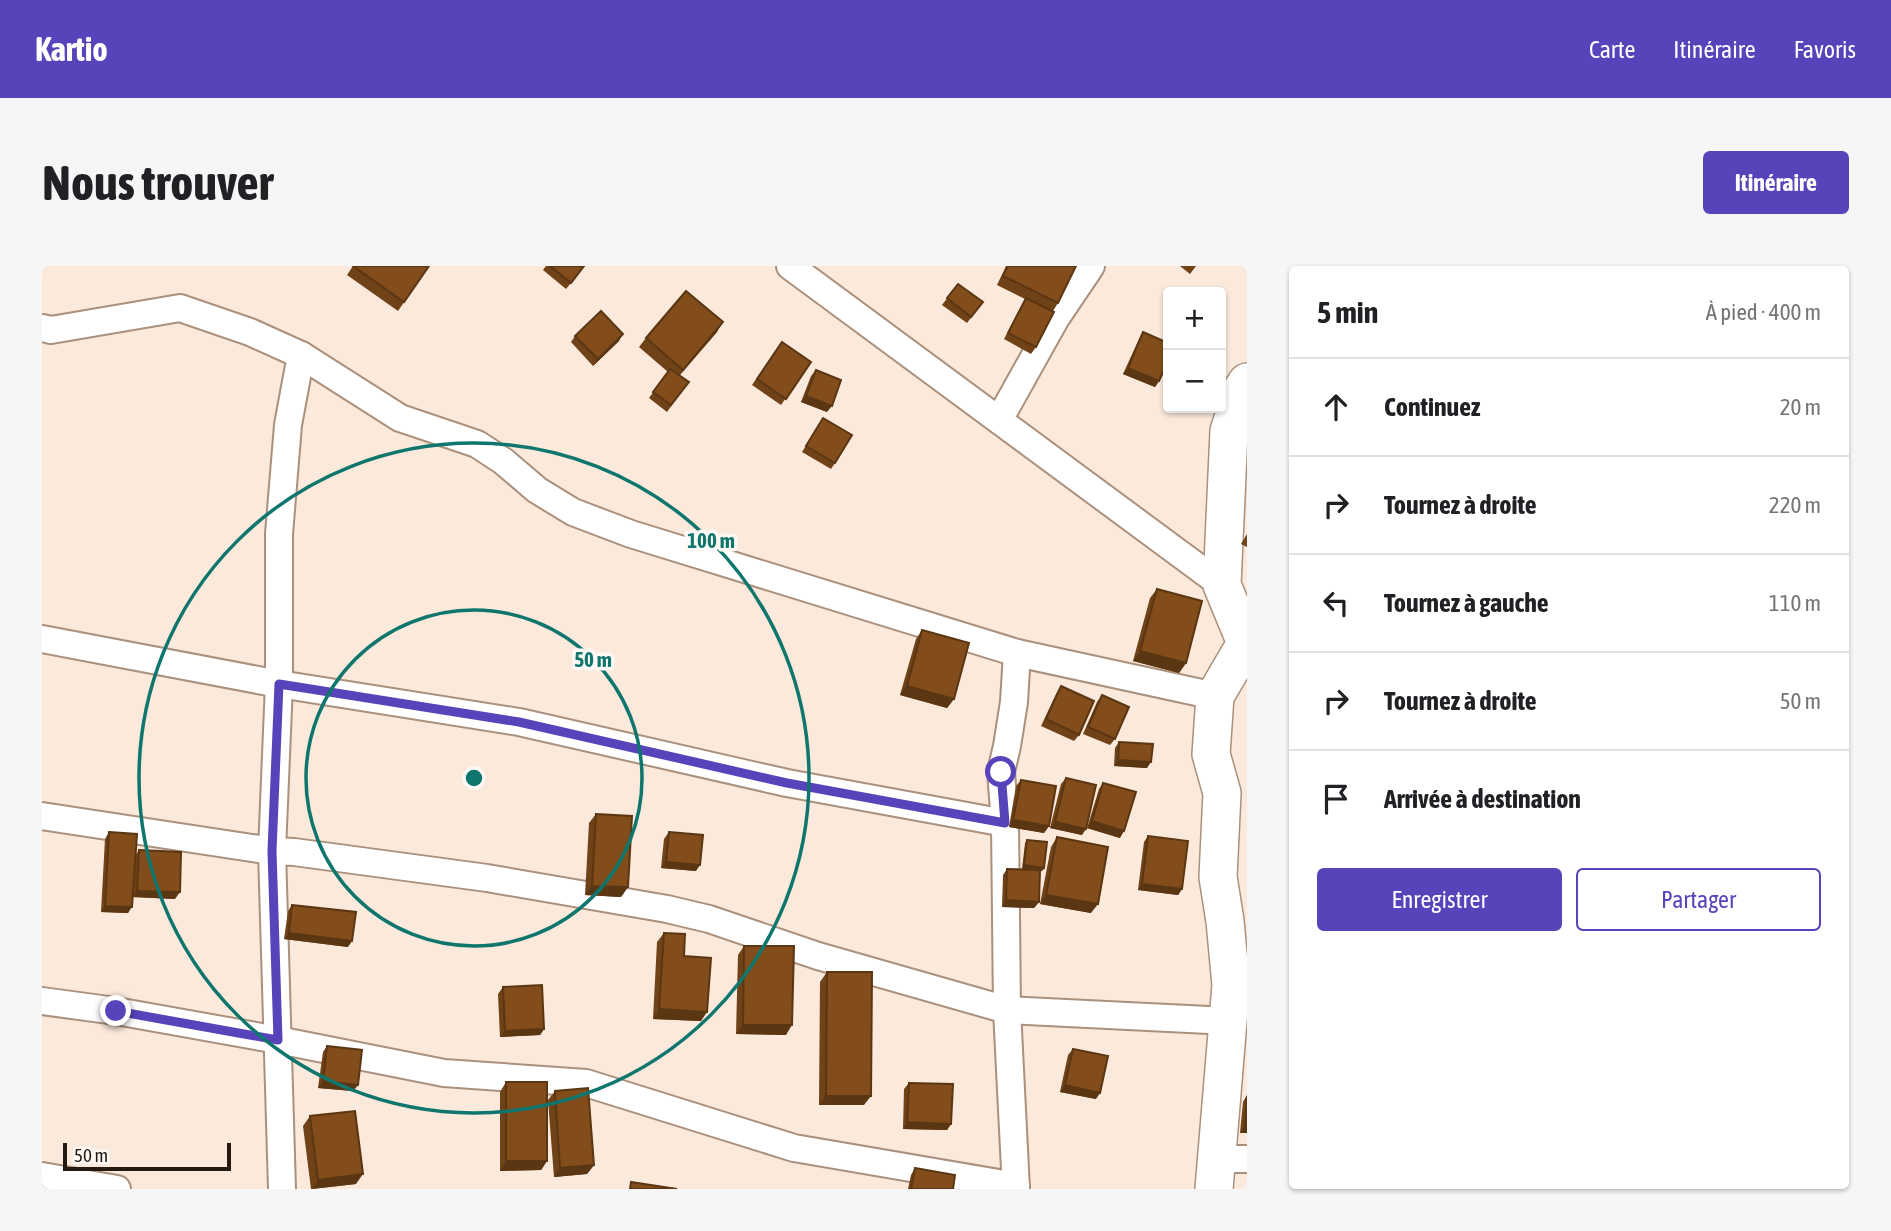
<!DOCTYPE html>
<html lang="fr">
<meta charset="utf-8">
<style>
:root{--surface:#fff;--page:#f6f6f6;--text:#202124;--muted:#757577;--line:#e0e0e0;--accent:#5843bb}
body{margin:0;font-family:"Asap Condensed",sans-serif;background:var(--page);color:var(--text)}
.controls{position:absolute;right:21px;top:21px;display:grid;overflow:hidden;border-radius:7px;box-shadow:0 2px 5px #0004}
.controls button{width:63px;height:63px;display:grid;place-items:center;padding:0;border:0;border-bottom:2px solid var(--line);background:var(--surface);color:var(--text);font:35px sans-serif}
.scale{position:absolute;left:21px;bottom:18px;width:168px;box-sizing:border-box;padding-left:7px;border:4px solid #241a12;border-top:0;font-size:19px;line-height:24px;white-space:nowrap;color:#241a12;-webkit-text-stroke:5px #fff9f5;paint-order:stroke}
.stop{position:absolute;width:21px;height:21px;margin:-16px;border:5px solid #5843bb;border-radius:50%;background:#fff}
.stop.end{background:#5843bb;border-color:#fff;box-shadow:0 2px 7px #0008}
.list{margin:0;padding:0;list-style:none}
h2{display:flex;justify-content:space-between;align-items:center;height:91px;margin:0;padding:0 28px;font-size:30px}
h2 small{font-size:23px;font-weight:400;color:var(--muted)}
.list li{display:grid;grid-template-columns:46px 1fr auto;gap:21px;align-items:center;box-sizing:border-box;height:98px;padding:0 28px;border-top:2px solid var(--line)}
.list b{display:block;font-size:26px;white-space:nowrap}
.list em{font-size:23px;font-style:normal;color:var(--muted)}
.actions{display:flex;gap:14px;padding:21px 28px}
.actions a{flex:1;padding:16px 0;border:2px solid var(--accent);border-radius:7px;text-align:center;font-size:24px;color:var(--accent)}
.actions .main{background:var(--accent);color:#fff}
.icon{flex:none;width:38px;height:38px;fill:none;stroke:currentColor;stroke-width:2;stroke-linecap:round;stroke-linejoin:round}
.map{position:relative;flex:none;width:1205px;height:923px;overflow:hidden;border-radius:7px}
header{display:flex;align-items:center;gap:42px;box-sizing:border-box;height:98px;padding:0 35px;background:var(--accent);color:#fff}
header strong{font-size:33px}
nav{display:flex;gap:38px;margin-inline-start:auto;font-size:24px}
.intro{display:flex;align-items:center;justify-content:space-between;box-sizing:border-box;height:168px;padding:0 42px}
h1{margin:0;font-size:49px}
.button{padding:18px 32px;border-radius:7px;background:var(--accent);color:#fff;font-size:24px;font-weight:700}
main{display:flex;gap:42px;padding:0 42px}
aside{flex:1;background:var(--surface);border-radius:7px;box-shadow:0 2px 5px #0004}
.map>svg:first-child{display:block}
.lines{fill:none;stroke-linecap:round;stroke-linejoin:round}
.street-casing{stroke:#ab907c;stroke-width:30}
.secondary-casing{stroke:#ab907c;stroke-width:40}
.street{stroke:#fff;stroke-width:26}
.secondary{stroke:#fff;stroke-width:37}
.wall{fill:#704217}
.shaded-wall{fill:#5b3613}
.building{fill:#824d1b;stroke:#5b3613;stroke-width:2}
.route{stroke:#5843bb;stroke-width:9}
.ring{fill:none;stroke:#0f766e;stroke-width:3.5}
.centre{fill:#0f766e;stroke:#fff9f5;stroke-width:3.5}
.ring-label{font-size:21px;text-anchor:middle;font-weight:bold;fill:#0f766e;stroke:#fff9f5;stroke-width:7;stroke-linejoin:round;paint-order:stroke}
</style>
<header>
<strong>Kartio</strong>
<nav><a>Carte</a><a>Itinéraire</a><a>Favoris</a></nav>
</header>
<div class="intro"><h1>Nous trouver</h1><a class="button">Itinéraire</a></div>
<main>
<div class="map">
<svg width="1205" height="923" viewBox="0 0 1205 923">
<rect width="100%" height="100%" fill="#fbe9dc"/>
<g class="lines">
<defs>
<g id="street">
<path d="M748 0 1180 319"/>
<path d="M0 62 9 64 138 42 208 66 259 89 358 152 435 178 461 195 495 224 531 246 589 268 975 387 1173 430"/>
<path d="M957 154 1014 52 1049 0"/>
<path d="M0 373 237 418 477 456 745 517 963 557"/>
<path d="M0 550 230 585 237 418V268L246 159 259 89"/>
<path d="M0 735 74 745 236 774 402 807 544 817 752 882 974 920"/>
<path d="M1174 893H1205"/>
<path d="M0 910 75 923"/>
<path d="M240 923 230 585 252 586 445 612 625 643 667 653 776 690 965 744 1187 755"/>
<path d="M974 923 965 744 963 557 959 506 965 480 972 436 975 387"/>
</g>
<path id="secondary" d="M1172 923 1189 719 1183 655 1176 611 1180 527 1169 488 1173 430 1204 377 1180 319 1187 165 1201 122 1205 116"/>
</defs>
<use href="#street" class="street-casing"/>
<use href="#secondary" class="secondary-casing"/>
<use href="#street" class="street"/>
<use href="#secondary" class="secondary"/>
</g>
<g class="wall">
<path d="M311 0H387L356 45 305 9Z"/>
<path d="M504 0H543L524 23 501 4Z"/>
<path d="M964 0H1034L1016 37 1011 45 994 81 989 88 962 73 983 33 955 19Z"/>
<path d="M1138 0H1154L1148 8Z"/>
<path d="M916 18 941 36 925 57 900 39Z"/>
<path d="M675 66 638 109 647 116 625 146 607 132 626 106 597 81 604 72Z"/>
<path d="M1101 66 1117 115 1113 121 1081 108 1097 73Z"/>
<path d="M533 70 577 75 551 100 529 76Z"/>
<path d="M740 76 769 96 739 139 710 119Z"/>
<path d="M774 104 785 146 759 136 769 110Z"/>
<path d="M781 152 793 197 789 203 760 186Z"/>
<path d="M1205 268V281L1199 278Z"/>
<path d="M1115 323 1144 397 1137 407 1091 395 1108 332Z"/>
<path d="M880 364 912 433 905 442 858 429 874 373Z"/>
<path d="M1019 420 1037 469 1032 475 999 460 1015 426Z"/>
<path d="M1060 429 1073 473 1068 479 1041 468 1055 436Z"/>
<path d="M1077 476 1105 502 1072 500 1073 482Z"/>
<path d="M1024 512 1040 569 1008 562 1019 518Z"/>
<path d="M979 514 1007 560 1002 567 967 561 974 520Z"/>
<path d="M1061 517 1078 572 1045 562 1057 523Z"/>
<path d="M554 548 586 621 579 631 543 629 547 557Z"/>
<path d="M67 566 93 590 97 584 133 633 91 631 86 647 59 646 63 573Z"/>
<path d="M627 566 654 605 619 602 622 573Z"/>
<path d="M1106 570 1140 623 1136 629 1096 624 1102 576Z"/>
<path d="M1015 571 1049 647 998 638 1009 581Z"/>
<path d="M985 574 1002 602 1000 605H998L997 636 992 642 960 641 961 609 965 603 989 604 980 603 983 577Z"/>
<path d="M250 639 306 681 242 673 246 645Z"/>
<path d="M622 667 642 690 659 755 611 753 615 676Z"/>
<path d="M702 680 744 769 694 768 696 689Z"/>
<path d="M785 706 822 839H777L778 716Z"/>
<path d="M461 721 502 763 498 769 458 771 456 728Z"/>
<path d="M285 780 316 819 311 825 276 822 281 786Z"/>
<path d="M1031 783 1054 833 1018 826 1026 789Z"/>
<path d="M464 816 505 895 499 904 458 905V826Z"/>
<path d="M867 817 909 858 905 864 861 863 862 823Z"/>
<path d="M513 825 552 899 545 908 512 911 506 834Z"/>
<path d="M1205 829V867H1198L1201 836Z"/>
<path d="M268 850 314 918 269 923 261 860Z"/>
<path d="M873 902 911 923H866L869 909Z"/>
</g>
<g class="shaded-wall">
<path d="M681 56 675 66 634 113 641 104Z"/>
<path d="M581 68 577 75 551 100 556 93Z"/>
<path d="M1086 102 1117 115 1113 121 1081 108Z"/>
<path d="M764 130 790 140 785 146 759 136Z"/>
<path d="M1098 385 1144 397 1137 407 1091 395Z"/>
<path d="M865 420 912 433 905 442 858 429Z"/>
<path d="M1076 494 1109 496 1105 502 1072 500Z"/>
<path d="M971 554 1007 560 1002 567 967 561Z"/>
<path d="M1050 555 1082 565 1078 572 1045 562Z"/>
<path d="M1013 556 1044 563 1040 569 1008 562Z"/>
<path d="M624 596 658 599 654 605 619 602Z"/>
<path d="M982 599 1002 602 1000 605 980 603Z"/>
<path d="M1100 618 1140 623 1136 629 1096 624Z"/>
<path d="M550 620 586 621 579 631 543 629Z"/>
<path d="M95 625 138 626 133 633 91 631Z"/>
<path d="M1004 629 1056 638 1049 647 998 638Z"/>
<path d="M964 634 997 636 992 642 960 641Z"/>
<path d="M63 640 90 641 86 647 59 646Z"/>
<path d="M247 667 310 675 306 681 242 673Z"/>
<path d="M617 743 665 746 659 755 611 753Z"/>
<path d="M701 759H750L744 769 694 768Z"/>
<path d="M502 763 498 769 458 771 463 765Z"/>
<path d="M281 815 316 819 311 825 276 822Z"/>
<path d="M1023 819 1058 827 1054 833 1018 826Z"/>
<path d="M784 830H829L822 839H777Z"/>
<path d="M865 856 909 858 905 864 861 863Z"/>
<path d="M1203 860 1205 861V867H1198Z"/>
<path d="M464 895H505L499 904 458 905Z"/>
<path d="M552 899 545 908 512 911 518 902Z"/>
<path d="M321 908 314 918 270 923 276 914Z"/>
</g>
<g class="building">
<path d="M311 0H387L362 36Z"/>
<path d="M508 0H542L529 17Z"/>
<path d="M966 0H1034L1016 37 961 10Z"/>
<path d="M916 18 941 36 929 51 905 32Z"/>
<path d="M644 25 681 56 641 104 604 72Z"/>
<path d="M984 32 1012 46 994 81 966 67Z"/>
<path d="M559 45 581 68 556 93 533 70Z"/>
<path d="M1101 66 1126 77V95L1117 115 1086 102Z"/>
<path d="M740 76 769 96 744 133 715 113Z"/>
<path d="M628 103 647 116 629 139 611 126Z"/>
<path d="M774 104 799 114 790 140 764 130Z"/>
<path d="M781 152 810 169 793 197 764 180Z"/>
<path d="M1115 323 1160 335 1144 397 1098 385Z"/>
<path d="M880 364 927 377 912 433 865 420Z"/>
<path d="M1019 420 1052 435 1037 469 1004 453Z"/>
<path d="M1060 429 1087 441 1073 473 1046 461Z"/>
<path d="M1077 476 1111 478 1109 496 1076 494Z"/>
<path d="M1024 512 1054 519 1044 563 1013 556Z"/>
<path d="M979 514 1014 520 1007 560 971 554Z"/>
<path d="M1061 517 1094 526 1082 565 1050 555Z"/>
<path d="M554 548 590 550 586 621 550 620Z"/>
<path d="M67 566 95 568 90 641 63 640Z"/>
<path d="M627 566 661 569 658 599 624 596Z"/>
<path d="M1106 570 1146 575 1140 623 1100 618Z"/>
<path d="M1015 571 1066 581 1056 638 1004 629Z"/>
<path d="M985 574 1005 576 1002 602 982 599Z"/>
<path d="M97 584 139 586 138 626 95 625Z"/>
<path d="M965 603 998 604 997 636 964 634Z"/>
<path d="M250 639 314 646 310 675 247 667Z"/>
<path d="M622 667 643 668 642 690 669 692 665 746 617 743Z"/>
<path d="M702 680H752L750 759H701Z"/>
<path d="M785 706H830L829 830H784Z"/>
<path d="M500 719 502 763 463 765 461 721Z"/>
<path d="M285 780 320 784 316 819 281 815Z"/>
<path d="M1031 783 1066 790 1058 827 1023 819Z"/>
<rect x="464" y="816" width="41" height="79"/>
<path d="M867 817 911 818 909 858 865 856Z"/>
<path d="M546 822 552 899 518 902 513 825Z"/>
<path d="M1205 830V861L1203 860Z"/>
<path d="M313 845 321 908 276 914 268 850Z"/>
<path d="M873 902 913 909 911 923H869Z"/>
<path d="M589 916 635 923H588Z"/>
</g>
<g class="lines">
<path class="route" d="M74 745 236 774 230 585 237 418 477 456 745 517 963 557 959 506"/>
</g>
<g class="ring">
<circle cx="432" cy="512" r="168"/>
<circle cx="432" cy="512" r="335"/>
</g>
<circle cx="432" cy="512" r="10" class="centre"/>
<g class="ring-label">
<text x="669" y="282">100 m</text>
<text x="551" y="401">50 m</text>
</g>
</svg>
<div class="controls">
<button>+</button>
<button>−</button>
</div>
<div class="scale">50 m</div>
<div class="stop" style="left:959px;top:506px"></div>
<div class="stop end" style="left:74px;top:745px"></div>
</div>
<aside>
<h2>5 min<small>À pied · 400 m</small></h2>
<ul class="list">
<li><svg class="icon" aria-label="ahead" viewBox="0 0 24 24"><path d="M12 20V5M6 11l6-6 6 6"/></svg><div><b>Continuez</b></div><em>20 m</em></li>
<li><svg class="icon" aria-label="right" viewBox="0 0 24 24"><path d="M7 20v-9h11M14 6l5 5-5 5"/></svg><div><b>Tournez à droite</b></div><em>220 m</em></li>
<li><svg class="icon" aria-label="left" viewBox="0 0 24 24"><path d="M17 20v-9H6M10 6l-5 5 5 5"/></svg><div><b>Tournez à gauche</b></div><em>110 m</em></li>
<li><svg class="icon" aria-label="right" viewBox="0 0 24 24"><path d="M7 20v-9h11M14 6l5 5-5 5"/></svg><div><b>Tournez à droite</b></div><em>50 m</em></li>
<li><svg class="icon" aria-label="arrive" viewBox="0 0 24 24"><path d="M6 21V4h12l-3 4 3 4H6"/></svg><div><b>Arrivée à destination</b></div></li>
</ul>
<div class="actions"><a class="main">Enregistrer</a><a>Partager</a></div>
</aside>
</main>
